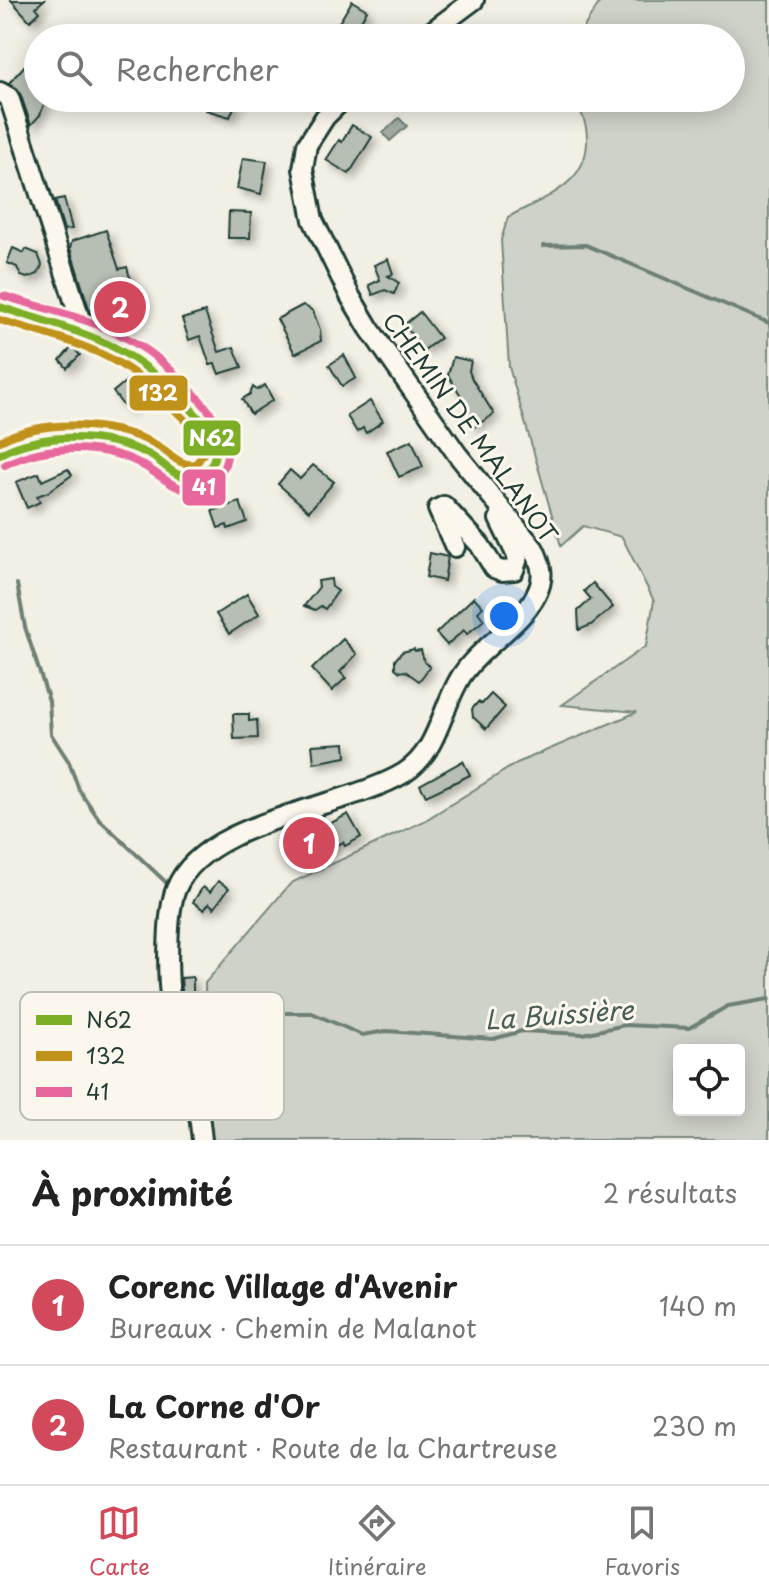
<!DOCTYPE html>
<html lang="fr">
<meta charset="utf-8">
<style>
:root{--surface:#fff;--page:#f6f6f6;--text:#222;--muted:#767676;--line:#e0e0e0;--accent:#d1495b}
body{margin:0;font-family:"Playpen Sans",sans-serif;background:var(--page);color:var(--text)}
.controls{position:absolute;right:24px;bottom:24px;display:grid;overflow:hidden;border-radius:8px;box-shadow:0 4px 20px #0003}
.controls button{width:72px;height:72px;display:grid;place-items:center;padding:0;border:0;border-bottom:2px solid var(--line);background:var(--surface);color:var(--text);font:40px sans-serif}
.you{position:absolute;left:504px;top:616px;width:28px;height:28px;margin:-20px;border:6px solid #fff;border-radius:50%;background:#1a73e8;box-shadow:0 0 0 12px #1a73e833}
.badge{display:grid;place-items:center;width:52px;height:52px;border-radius:50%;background:var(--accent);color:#fff;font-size:26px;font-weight:700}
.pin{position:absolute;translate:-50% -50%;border:4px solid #fff;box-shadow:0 2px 8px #0006}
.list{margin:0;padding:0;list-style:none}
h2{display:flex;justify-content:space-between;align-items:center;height:104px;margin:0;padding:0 32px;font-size:34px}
h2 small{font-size:26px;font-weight:400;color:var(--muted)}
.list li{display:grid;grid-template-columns:52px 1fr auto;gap:24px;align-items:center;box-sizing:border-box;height:120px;padding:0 32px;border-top:2px solid var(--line)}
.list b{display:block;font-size:30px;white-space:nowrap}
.list p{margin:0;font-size:26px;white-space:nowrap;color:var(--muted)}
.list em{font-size:26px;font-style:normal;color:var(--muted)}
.icon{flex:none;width:44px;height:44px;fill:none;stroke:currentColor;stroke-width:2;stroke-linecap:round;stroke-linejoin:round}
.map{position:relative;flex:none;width:769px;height:1140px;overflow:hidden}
.search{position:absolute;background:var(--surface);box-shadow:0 4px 20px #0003;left:24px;right:24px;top:24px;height:88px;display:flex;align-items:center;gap:20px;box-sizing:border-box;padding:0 28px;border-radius:44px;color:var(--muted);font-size:30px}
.sheet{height:344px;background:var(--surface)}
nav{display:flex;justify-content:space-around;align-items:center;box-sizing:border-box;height:112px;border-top:2px solid var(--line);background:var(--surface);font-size:22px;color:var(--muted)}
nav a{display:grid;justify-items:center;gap:4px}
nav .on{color:var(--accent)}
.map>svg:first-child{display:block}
.green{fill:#cfd2c8;stroke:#77887e;stroke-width:2;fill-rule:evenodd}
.water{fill:#a2aba1;stroke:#6e7f75;stroke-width:2}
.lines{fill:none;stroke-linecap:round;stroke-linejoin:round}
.stream{stroke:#6e7f75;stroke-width:4}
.building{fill:#b7beb3;stroke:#1f3d34;stroke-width:2;filter:url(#shadow)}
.minor-casing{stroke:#1f3d34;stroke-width:24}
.major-casing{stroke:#1f3d34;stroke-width:28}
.minor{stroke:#fbf7ec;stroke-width:18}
.major{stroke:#fbf7ec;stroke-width:22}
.bus-1-casing{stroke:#fbf7ec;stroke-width:14}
.bus-2-casing{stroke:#fbf7ec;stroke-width:14}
.bus-3-casing{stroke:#fbf7ec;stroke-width:14}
.bus-1{stroke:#7caf26;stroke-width:8}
.bus-2{stroke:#c0921a;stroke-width:8}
.bus-3{stroke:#e7679c;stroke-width:8}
.labels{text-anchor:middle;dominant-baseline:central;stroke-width:6;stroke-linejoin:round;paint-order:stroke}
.street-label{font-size:24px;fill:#1f3d34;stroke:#fbf7ec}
.water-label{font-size:26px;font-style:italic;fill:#465e55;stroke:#fbf7ec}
.key{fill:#fbf7ec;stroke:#b9bfb5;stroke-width:2}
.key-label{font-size:22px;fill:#1f3d34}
.line-badge{stroke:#fbf7ec;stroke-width:3}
.badge-label{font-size:22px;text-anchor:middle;font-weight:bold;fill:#fff}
</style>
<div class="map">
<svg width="769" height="1140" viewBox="0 0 769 1140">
<defs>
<filter id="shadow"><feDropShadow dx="5" dy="5" stdDeviation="4" flood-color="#0004"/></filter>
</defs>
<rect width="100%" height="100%" fill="#f2f0e5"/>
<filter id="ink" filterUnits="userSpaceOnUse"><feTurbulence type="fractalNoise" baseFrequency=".0125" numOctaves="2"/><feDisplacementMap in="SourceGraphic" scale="16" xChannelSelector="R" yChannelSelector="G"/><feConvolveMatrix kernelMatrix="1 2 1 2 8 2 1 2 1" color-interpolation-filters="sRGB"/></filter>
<g filter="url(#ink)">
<path class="green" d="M601 0H769V1140H206L205 983 291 883 424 821 517 763 637 712 562 705 646 646 654 601 622 537 583 526 561 546 509 367 501 240 508 217C547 196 595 183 586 127 584 118 579 107 575 98H731V38H577ZM679 1050H739V1110H679Z"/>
<path class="water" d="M399 118 407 126 390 141 383 133Z"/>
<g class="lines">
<g class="stream">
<path d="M543 246 586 245 769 323"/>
<path d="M17 584 25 627 49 701 51 734 69 762 79 790 99 819 172 888"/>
<path d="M207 1001 255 1013H312L362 1035 387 1031 493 1039 522 1031 583 1034 625 1025 689 1028 728 1006 769 999"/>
</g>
</g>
<g class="building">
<path d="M11 0H44L36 7 40 12 30 21Z"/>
<path d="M352 1 367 10 351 38 332 37 327 29 340 21Z"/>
<path d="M27 63 38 73 29 83 38 87V98H47L40 115 31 125 20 93 9 83Z"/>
<path d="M211 98H238L230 117 206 110Z"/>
<path d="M352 125 372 137 349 174 326 160 339 140 342 142Z"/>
<path d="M243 158 267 161 261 194 237 188Z"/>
<path d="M64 198 72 229 64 230 55 200Z"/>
<path d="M229 212 251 213 250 238H228Z"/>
<path d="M106 230 119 269 127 267 136 300 132 301 135 310 120 314 119 310 92 318 70 248 72 241Z"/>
<path d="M13 248 24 253 26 249 38 254 42 265 38 274 27 278 21 276 17 267 7 263Z"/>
<path d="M388 259 393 274 388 276 399 283 394 294 385 290 373 295 369 285 380 280 374 265Z"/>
<path d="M303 305 313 311 320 330 321 341 295 354 277 319Z"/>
<path d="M205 312 219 352 234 347 242 367 219 374 215 364 210 365 200 336 189 340 182 319Z"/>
<path d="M420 312 440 338 424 350 404 325Z"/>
<path d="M72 347 80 355 67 368 60 360Z"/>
<path d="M344 355 356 378 342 386 329 365Z"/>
<path d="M453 357 471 361 469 371 472 379 494 414 474 427 464 410 468 407 448 375Z"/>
<path d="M130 378 144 396 126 409 113 392Z"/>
<path d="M265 385 273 400 251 414 242 399 250 394 253 387 257 390Z"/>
<path d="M370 401 383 421 366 433 363 428 357 432 347 416Z"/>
<path d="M412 440 423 467 399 477 387 451Z"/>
<path d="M313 465 334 482 309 511 278 484 290 470 300 479Z"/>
<path d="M68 469 72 475 48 492 37 496 40 502 27 508 16 482 39 473 42 481Z"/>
<path d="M240 502 247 522 228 529 227 525 218 528 212 511Z"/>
<path d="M430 553 448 557 444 581 426 577Z"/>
<path d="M331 579 332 587 338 591 325 609 321 606 315 610 304 606 319 587 318 581Z"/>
<path d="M593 583 613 607 591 625 579 630 578 611 591 599 584 591Z"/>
<path d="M247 594 259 614 229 634 216 614Z"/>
<path d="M474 597 483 607 478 612 484 620 467 634 464 630 447 645 436 633Z"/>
<path d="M343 639 357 654 340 672 346 678 332 691 312 669Z"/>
<path d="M414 649 415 651 421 650 424 662 430 667 419 681 405 671 400 672 395 668V660L402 652Z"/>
<path d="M491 694 505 707 486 729 473 717 472 709 478 702 482 704Z"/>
<path d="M233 714H249V721L257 720 258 738 234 739Z"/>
<path d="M345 743 346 757 314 763 312 745Z"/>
<path d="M463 761 470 775 426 796 420 785Z"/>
<path d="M348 814 361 837 345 846 343 842 328 850 327 848 304 860 295 842Z"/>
<path d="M218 881 229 888 214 908 209 903 204 910 193 902 203 887 210 892Z"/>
<path d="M193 977V1003L183 1002 181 978Z"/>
</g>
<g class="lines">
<defs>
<g id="minor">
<path d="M423 38 474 0"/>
<path d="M0 92 9 97 81 322 82 335"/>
<path d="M455 547 438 509 444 506 480 545 494 568 502 571 514 570 518 558 499 519 503 512"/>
<path d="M202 1140C199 1112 195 1083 189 1056 186 1038 174 1021 171 1004 167 977 166 914 176 889 204 819 345 809 404 773 439 751 441 707 462 675 482 645 519 627 536 595 545 578 542 565 534 549L457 454 369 328 350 296 313 220 303 169 307 145 325 117 344 98"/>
</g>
<path id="major" d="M0 307C41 321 96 333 132 355 156 370 176 392 195 413 205 425 217 439 215 456 213 467 202 479 190 478 173 476 162 461 148 454 111 436 35 430 0 454"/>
</defs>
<use href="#minor" class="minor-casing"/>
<use href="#major" class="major-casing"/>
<use href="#minor" class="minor"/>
<use href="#major" class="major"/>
<defs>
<path id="bus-1" d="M0 307C79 333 127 339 186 404 198 416 213 431 215 449 216 463 205 479 190 478 173 477 162 461 148 454 104 433 43 432 0 454"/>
<path id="bus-2" d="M0 320C77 344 121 350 178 413 190 425 202 437 203 454L196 464C180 468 167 450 153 443 109 422 44 418 0 441"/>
<path id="bus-3" d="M4 296C49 310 99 320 140 346 163 360 181 380 199 399 212 414 226 431 227 451 228 471 209 492 189 490 172 488 160 475 146 467 107 443 45 444 5 465"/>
</defs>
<use href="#bus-1" class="bus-1-casing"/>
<use href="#bus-2" class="bus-2-casing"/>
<use href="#bus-3" class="bus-3-casing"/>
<use href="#bus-1" class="bus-1"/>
<use href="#bus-2" class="bus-2"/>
<use href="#bus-3" class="bus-3"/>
</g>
</g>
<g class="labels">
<g class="street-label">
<text transform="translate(471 427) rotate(54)">CHEMIN DE MALANOT</text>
</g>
<g class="water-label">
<text transform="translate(559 1014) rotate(-4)">La Buissière</text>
</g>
</g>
<rect x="20" y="992" width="264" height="128" rx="12" class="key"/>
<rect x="36" y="1015" width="36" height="10" fill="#7caf26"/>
<rect x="36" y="1051" width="36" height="10" fill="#c0921a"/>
<rect x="36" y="1087" width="36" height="10" fill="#e7679c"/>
<g class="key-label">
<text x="86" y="1028">N62</text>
<text x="86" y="1064">132</text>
<text x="86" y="1100">41</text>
</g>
<g class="line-badge">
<rect x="128" y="374" width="61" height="38" rx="8" fill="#c0921a"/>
<rect x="182" y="419" width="60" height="38" rx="8" fill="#7caf26"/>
<rect x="181" y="468" width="46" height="39" rx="8" fill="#e7679c"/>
</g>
<g class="badge-label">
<text x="158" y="401">132</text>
<text x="212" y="446">N62</text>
<text x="204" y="495">41</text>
</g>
</svg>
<div class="controls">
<button><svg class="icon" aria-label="locate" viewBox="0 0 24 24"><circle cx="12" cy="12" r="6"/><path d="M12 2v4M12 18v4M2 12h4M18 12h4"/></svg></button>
</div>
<div class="you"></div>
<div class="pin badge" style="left:309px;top:843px">1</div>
<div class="pin badge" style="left:120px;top:307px">2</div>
<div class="search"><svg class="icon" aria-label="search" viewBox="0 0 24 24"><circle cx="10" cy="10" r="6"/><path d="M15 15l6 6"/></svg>Rechercher</div>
</div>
<section class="sheet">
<h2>À proximité<small>2 résultats</small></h2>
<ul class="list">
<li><span class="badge">1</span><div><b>Corenc Village d'Avenir</b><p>Bureaux · Chemin de Malanot</p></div><em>140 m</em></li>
<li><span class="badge">2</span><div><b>La Corne d'Or</b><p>Restaurant · Route de la Chartreuse</p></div><em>230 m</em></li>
</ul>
</section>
<nav>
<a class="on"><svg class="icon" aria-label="map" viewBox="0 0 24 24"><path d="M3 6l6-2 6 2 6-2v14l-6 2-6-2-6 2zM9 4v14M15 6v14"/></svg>Carte</a>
<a><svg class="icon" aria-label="directions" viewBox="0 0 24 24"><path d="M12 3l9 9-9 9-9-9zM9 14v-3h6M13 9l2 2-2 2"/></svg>Itinéraire</a>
<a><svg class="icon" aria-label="saved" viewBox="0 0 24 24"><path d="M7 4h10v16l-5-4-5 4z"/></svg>Favoris</a>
</nav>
